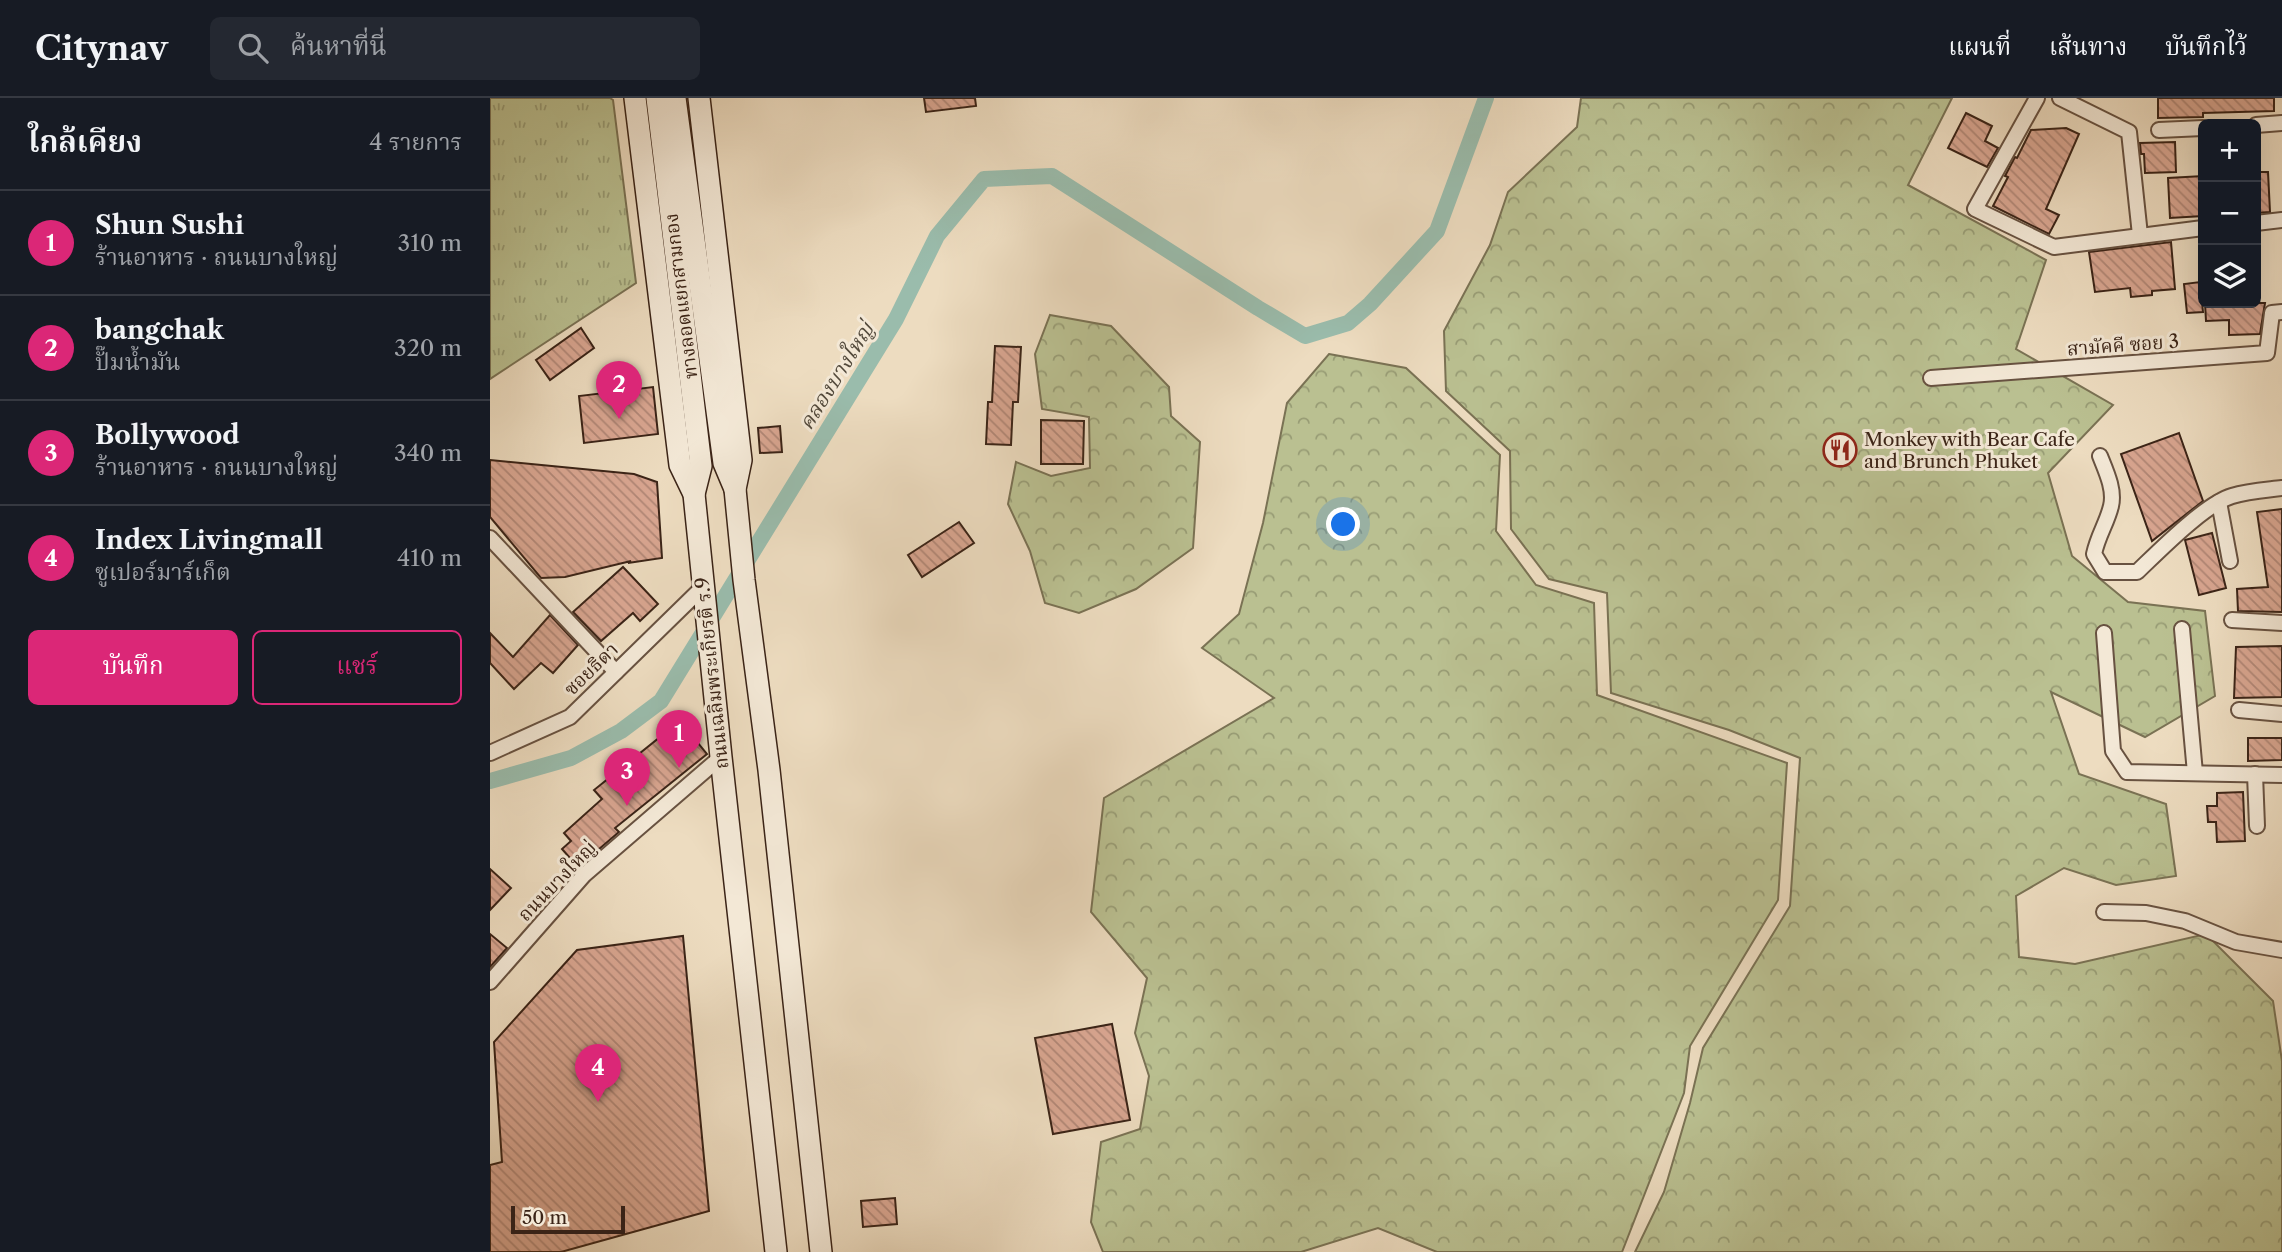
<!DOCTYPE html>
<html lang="th">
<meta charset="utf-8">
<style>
:root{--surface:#171b24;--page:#242831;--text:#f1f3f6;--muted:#9ea1a6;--line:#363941;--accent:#db2777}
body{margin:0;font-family:"Libre Caslon Text","Noto Serif Thai",serif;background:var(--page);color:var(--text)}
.controls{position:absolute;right:21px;top:21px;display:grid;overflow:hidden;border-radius:10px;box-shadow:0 7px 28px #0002}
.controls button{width:63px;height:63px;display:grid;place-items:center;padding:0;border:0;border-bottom:2px solid var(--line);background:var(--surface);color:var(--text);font:35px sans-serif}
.scale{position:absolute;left:21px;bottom:18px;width:114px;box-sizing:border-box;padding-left:7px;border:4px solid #3b2417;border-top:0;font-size:19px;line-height:24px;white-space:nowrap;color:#3b2417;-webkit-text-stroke:5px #f3e8d6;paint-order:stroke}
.you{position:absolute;left:854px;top:427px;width:24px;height:24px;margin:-18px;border:5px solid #fff;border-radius:50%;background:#1a73e8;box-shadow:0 0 0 10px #1a73e833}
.badge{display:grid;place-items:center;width:46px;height:46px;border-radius:50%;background:var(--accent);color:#fff;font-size:23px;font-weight:700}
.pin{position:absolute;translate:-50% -58px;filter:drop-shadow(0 2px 4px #0008)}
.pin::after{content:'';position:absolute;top:37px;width:24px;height:21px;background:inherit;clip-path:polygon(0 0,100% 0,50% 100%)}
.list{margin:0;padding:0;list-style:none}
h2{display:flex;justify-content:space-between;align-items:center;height:91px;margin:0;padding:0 28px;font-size:30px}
h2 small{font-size:23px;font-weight:400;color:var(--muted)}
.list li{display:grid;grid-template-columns:46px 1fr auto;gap:21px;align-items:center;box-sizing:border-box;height:105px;padding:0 28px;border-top:2px solid var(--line)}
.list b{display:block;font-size:26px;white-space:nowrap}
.list p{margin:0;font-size:23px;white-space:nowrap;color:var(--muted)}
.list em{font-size:23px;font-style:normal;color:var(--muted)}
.actions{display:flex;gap:14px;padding:21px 28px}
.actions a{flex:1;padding:16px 0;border:2px solid var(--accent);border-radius:10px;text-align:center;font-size:24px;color:var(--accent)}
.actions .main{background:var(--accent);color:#fff}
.icon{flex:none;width:38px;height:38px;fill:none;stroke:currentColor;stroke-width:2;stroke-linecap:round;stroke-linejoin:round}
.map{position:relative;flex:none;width:1792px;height:1154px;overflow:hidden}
header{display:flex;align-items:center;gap:42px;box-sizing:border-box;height:98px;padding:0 35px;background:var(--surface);border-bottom:2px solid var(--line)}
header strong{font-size:33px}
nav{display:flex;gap:38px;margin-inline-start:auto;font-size:24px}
.search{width:490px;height:63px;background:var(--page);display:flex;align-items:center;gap:18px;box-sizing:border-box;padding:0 24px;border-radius:10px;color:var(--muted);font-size:26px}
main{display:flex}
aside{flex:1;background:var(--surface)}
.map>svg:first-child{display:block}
.grass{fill:url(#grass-tufts);stroke:#7a7254;stroke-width:2}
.forest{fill:url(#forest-crowns);stroke:#7a7254;stroke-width:2}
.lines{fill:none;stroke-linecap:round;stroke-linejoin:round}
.canal{stroke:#9abcac;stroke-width:16}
.building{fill:url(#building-back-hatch);stroke:#3b2417;stroke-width:2}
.street-casing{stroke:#685241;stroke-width:18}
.secondary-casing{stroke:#3b2417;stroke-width:24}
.street{stroke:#f3e8d6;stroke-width:14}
.secondary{stroke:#f3e8d6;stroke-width:21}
.labels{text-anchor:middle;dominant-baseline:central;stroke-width:6;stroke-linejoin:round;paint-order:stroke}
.street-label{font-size:19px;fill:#3b2417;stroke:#f3e8d6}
.poi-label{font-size:19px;fill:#3b2417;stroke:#f3e8d6;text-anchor:start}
.water-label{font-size:21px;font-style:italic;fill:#534a3c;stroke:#f3e8d6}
</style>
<header>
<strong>Citynav</strong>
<div class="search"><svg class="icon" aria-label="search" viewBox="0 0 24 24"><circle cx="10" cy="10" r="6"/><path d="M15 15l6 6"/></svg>ค้นหาที่นี่</div>
<nav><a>แผนที่</a><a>เส้นทาง</a><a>บันทึกไว้</a></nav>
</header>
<main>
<aside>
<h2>ใกล้เคียง<small>4 รายการ</small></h2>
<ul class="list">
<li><span class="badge">1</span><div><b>Shun Sushi</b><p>ร้านอาหาร · ถนนบางใหญ่</p></div><em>310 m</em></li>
<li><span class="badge">2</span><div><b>bangchak</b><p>ปั๊มน้ำมัน</p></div><em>320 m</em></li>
<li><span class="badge">3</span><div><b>Bollywood</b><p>ร้านอาหาร · ถนนบางใหญ่</p></div><em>340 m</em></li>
<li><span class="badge">4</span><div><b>Index Livingmall</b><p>ซูเปอร์มาร์เก็ต</p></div><em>410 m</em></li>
</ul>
<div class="actions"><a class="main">บันทึก</a><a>แชร์</a></div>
</aside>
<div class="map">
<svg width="1792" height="1154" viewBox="0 0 1792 1154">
<defs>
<pattern id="grass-tufts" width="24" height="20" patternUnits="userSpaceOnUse" patternTransform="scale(1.75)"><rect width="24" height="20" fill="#bac091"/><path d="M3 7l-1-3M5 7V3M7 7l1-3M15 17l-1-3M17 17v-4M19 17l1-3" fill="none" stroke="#989c75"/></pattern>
<pattern id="forest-crowns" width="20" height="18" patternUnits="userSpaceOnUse" patternTransform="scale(1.75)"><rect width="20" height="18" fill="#bac091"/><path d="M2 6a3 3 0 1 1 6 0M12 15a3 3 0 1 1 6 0" fill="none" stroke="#989c75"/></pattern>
<pattern id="building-back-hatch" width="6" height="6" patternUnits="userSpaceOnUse" patternTransform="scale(1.75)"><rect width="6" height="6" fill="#d8a590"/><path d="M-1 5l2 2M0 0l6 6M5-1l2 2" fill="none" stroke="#b08675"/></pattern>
</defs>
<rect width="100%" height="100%" fill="#eddcc0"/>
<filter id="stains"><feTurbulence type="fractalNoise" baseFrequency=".00286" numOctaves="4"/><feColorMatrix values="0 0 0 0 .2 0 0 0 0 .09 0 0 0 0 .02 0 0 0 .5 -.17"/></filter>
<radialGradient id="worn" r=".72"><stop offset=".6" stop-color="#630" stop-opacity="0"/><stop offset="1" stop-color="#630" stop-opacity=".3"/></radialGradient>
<path class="grass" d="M0 0H120L123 2 146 185 0 281Z"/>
<g class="forest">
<path d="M1091 0H1462L1418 87 1556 162 1526 251 1623 307 1558 375 1582 458 1638 504 1715 513 1725 598 1655 639 1561 594 1589 676 1676 706 1686 778 1626 787 1574 770 1526 798 1529 859 1585 866 1716 836 1783 903 1792 963V1154H1145L1174 1094 1200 1005 1213 950 1300 808 1310 660 1239 632 1121 595 1117 495 1059 481 1021 431 1020 353 956 293 954 233 1000 147 1018 94 1087 29Z"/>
<path d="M560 217 621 228 679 289 681 318 710 344 703 450 646 491 589 515 555 505 540 453 518 406 526 364 561 378 600 370 599 319 552 311 545 256Z"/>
<path d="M839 256 916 270 1010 357 1006 433 1046 487 1104 505 1107 597 1297 665 1288 802 1200 948 1194 995 1132 1154H947L888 1130 811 1154H613L601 1124 611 1044 650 1031 659 978 645 935 657 880 601 814 614 700 784 600 712 550 749 516 773 425 797 305Z"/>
</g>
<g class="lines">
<path class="canal" d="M0 683 81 660 131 633 171 603 406 221 447 138 494 81 562 78 768 210 815 238 858 225 880 206 947 133 996 0"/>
</g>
<g class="building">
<path d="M434 0H485L486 8 436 14Z"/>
<path d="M1668 0H1784V13L1713 15V19L1668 20Z"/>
<path d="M1476 15 1502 28 1495 43 1508 50 1497 69 1458 50Z"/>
<path d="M1576 30 1589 36 1556 111 1569 117 1559 136 1503 108 1518 79 1515 78 1525 59 1527 60 1541 32Z"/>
<path d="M1685 44 1686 74 1655 75 1654 56H1651L1650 45Z"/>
<path d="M1766 74H1778L1780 114 1766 115Z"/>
<path d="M1713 78V118L1680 120 1678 80Z"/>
<path d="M1681 144 1685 191 1662 193V197L1641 199 1640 190 1605 194 1599 154Z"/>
<path d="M1710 184 1713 214 1697 215 1694 186Z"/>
<path d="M1715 205H1775L1770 236 1739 237V222L1716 223Z"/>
<path d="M91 230 104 250 60 282 46 262Z"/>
<path d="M505 248 531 249 528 304H523L521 347 496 346 498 304H502Z"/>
<path d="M163 289 168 336 94 345 89 298Z"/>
<path d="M551 322 594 323 593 366H551Z"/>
<path d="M290 328 292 354 270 355 268 330Z"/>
<path d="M1689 335 1713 403 1662 443 1631 356Z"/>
<path d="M0 362 144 376 167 384 172 460 138 465 141 463 75 479 51 480 0 419Z"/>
<path d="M1792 411V514L1748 513 1747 491 1778 489 1767 414Z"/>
<path d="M469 424 484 445 432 479 418 457Z"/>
<path d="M1722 435 1736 490 1709 497 1695 442Z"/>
<path d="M133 469 168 506 150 523 143 515 111 543 83 514Z"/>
<path d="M60 517 88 547 63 575 51 565 24 591 0 565V535L23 559Z"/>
<path d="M1792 548V599L1744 600 1746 549Z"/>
<path d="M190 623 217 656 125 730 129 734 88 769 72 751 81 743 74 735 112 701 104 692Z"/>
<path d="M1758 640H1792V662L1758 663Z"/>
<path d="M1753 694 1755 743 1727 744 1726 724H1718L1717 708H1727V695Z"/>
<path d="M0 771 21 790 0 812Z"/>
<path d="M0 836 17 850 0 869Z"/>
<path d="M193 838 219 1113 71 1154H0V1067L12 1064 4 944 87 852Z"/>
<path d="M622 926 640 1022 563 1036 545 940Z"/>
<path d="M405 1100 407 1126 373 1129 371 1103Z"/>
</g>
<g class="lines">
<defs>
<g id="street">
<path d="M1547 0 1485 111 1564 149 1713 130"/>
<path d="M1570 0 1639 34 1650 137"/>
<path d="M1766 27 1792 25"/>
<path d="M1669 32 1713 30"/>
<path d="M1766 125 1792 122"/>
<path d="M1441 280 1777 255 1782 215 1792 214"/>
<path d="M1610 358C1616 373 1625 392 1621 408 1617 425 1608 437 1604 456L1615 474H1647C1669 453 1715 406 1742 398 1758 393 1776 392 1792 390"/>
<path d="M1729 404 1740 463"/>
<path d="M0 440 126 574"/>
<path d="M1742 522 1792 525"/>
<path d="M1692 531 1705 675"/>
<path d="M1614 535 1623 653 1637 674 1792 677"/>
<path d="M1749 612 1792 616"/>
<path d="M0 655 80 619 213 489"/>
<path d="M1765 676 1767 728"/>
<path d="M1614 814 1656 815 1695 823 1746 844 1792 852"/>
<path d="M0 884 94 777 231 659"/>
</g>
<g id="secondary">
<path d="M145 0 190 367 204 396 231 659 286 1154"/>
<path d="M167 0 211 368 204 396"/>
<path d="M185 0 234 365 245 391"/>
<path d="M209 0 251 362 245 391 254 482 279 672 331 1154"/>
</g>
</defs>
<use href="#street" class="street-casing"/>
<use href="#secondary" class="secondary-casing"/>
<use href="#street" class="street"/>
<use href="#secondary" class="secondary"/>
</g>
<defs>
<symbol id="restaurant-ring" viewBox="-11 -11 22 22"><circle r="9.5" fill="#f3e8d6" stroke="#8f2418" stroke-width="1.5"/><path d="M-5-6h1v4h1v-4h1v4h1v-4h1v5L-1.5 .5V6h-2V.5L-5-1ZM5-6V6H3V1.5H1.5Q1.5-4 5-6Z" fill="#8f2418"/></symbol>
</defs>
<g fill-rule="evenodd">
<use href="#restaurant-ring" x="1331" y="333" width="38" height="38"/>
</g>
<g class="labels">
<g class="street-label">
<text transform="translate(191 198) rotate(-97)">ทางลอดแยกสามกอง</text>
<text transform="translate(1633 247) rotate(-4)">สามัคคี ซอย 3</text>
<text transform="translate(101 571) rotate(-44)">ซอยธิดา</text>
<text transform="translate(222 575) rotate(-96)">ถนนเฉลิมพระเกียรติ ร.9</text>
<text transform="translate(67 783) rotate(-46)">ถนนบางใหญ่</text>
</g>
<g class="poi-label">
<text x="1374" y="341">Monkey with Bear Cafe<tspan x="1374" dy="22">and Brunch Phuket</tspan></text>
</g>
<g class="water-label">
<text transform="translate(346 278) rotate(-58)">คลองบางใหญ่</text>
</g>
</g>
<rect width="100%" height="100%" filter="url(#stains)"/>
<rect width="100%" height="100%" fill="url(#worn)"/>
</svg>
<div class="controls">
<button>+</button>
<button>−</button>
<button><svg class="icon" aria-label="layers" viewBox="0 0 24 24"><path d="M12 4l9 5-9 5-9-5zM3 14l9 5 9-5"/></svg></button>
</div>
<div class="scale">50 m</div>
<div class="you"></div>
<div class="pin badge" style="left:189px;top:670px">1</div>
<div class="pin badge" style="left:129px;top:321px">2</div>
<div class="pin badge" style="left:137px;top:708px">3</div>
<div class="pin badge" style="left:108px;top:1004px">4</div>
</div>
</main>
